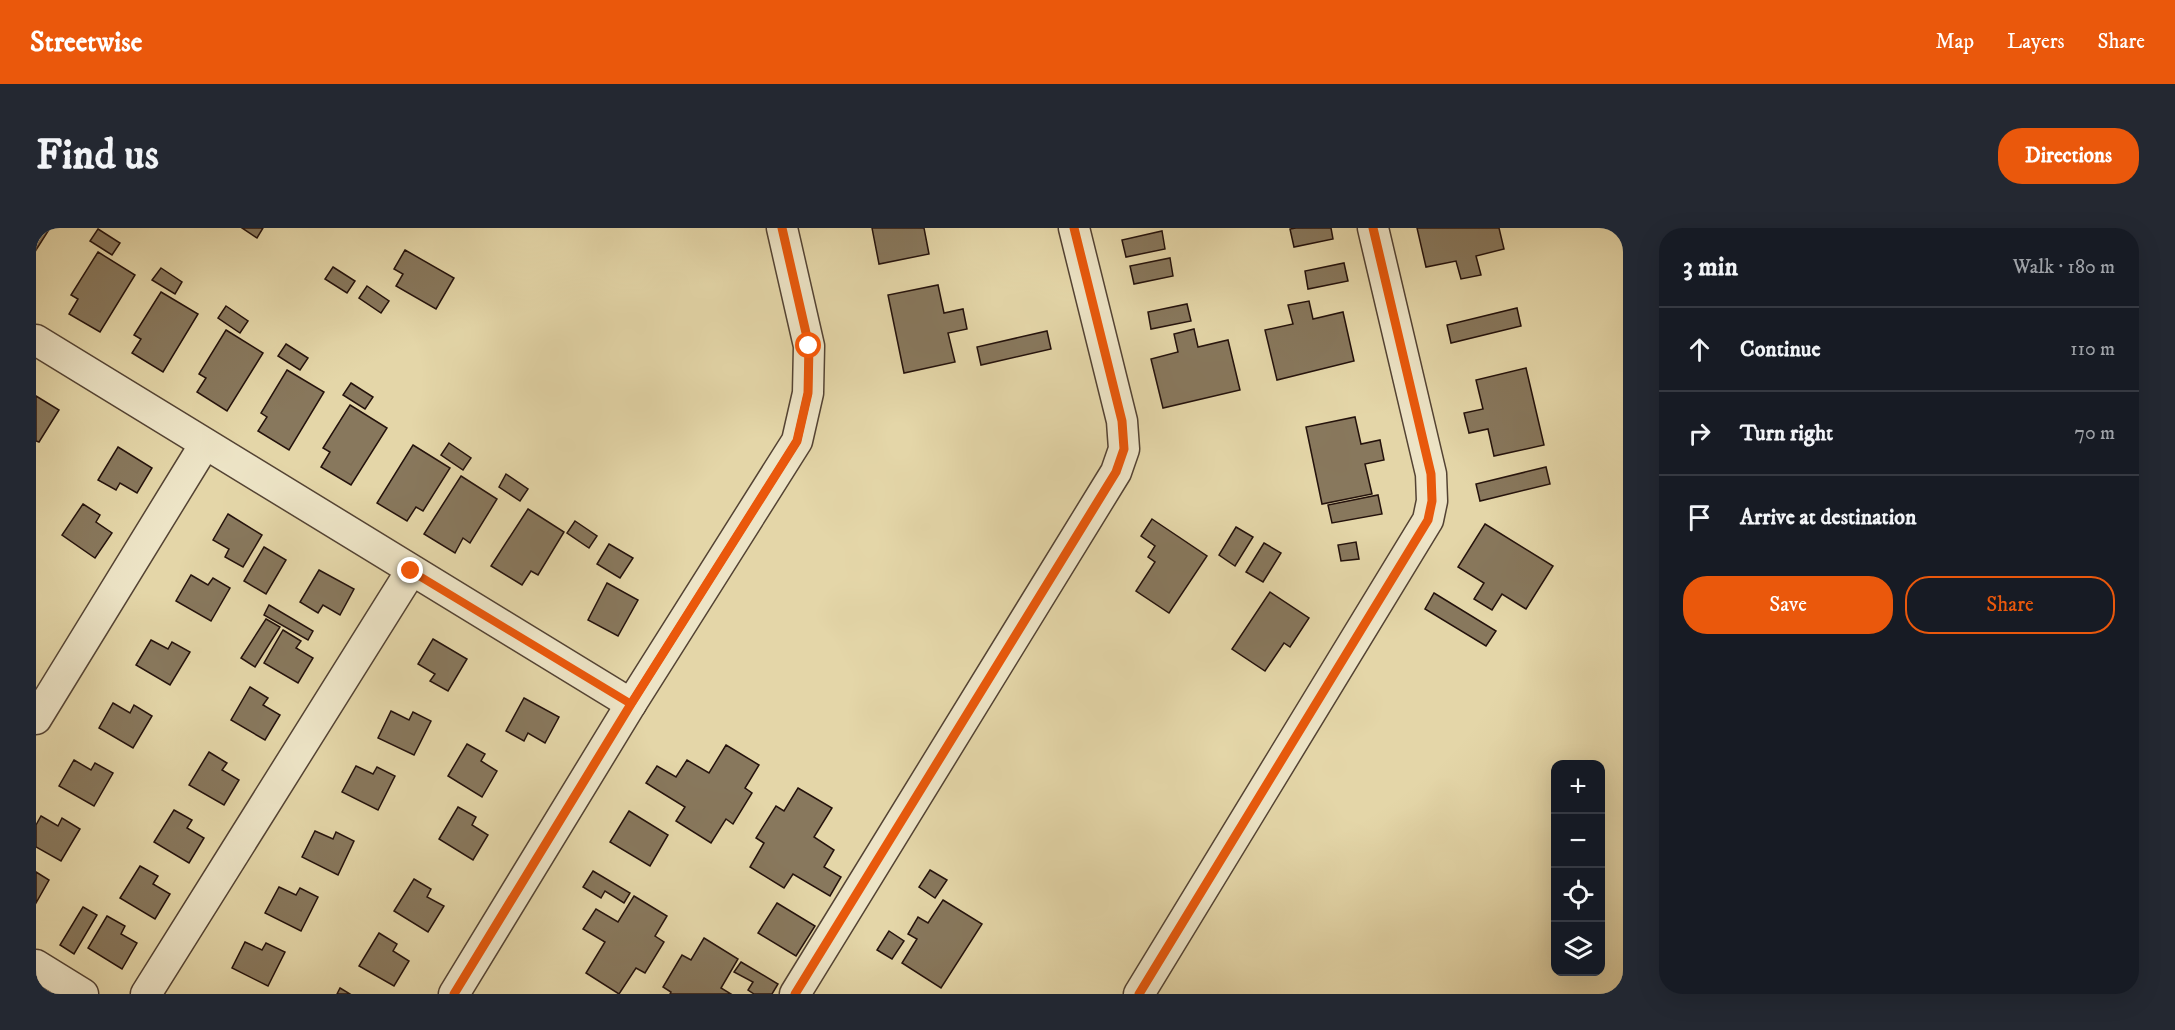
<!DOCTYPE html>
<meta charset="utf-8">
<style>
:root{--surface:#171b24;--page:#242831;--text:#f1f3f6;--muted:#9ea1a6;--line:#363941;--accent:#ea580c}
body{margin:0;font-family:"IM FELL DW Pica",serif;background:var(--page);color:var(--text)}
.controls{position:absolute;right:18px;bottom:18px;display:grid;overflow:hidden;border-radius:12px;box-shadow:0 6px 24px #0002}
.controls button{width:54px;height:54px;display:grid;place-items:center;padding:0;border:0;border-bottom:2px solid var(--line);background:var(--surface);color:var(--text);font:30px sans-serif}
.stop{position:absolute;width:18px;height:18px;margin:-14px;border:4px solid #ea580c;border-radius:50%;background:#fff}
.stop.end{background:#ea580c;border-color:#fff;box-shadow:0 2px 6px #0008}
.list{margin:0;padding:0;list-style:none}
h2{display:flex;justify-content:space-between;align-items:center;height:78px;margin:0;padding:0 24px;font-size:26px}
h2 small{font-size:20px;font-weight:400;color:var(--muted)}
.list li{display:grid;grid-template-columns:39px 1fr auto;gap:18px;align-items:center;box-sizing:border-box;height:84px;padding:0 24px;border-top:2px solid var(--line)}
.list b{display:block;font-size:22px;white-space:nowrap}
.list em{font-size:20px;font-style:normal;color:var(--muted)}
.actions{display:flex;gap:12px;padding:18px 24px}
.actions a{flex:1;padding:14px 0;border:2px solid var(--accent);border-radius:24px;text-align:center;font-size:21px;color:var(--accent)}
.actions .main{background:var(--accent);color:#fff}
.icon{flex:none;width:33px;height:33px;fill:none;stroke:currentColor;stroke-width:2;stroke-linecap:round;stroke-linejoin:round}
.map{position:relative;flex:none;width:1587px;height:766px;overflow:hidden;border-radius:24px}
header{display:flex;align-items:center;gap:36px;box-sizing:border-box;height:84px;padding:0 30px;background:var(--accent);color:#fff}
header strong{font-size:28px}
nav{display:flex;gap:33px;margin-inline-start:auto;font-size:21px}
.intro{display:flex;align-items:center;justify-content:space-between;box-sizing:border-box;height:144px;padding:0 36px}
h1{margin:0;font-size:42px}
.button{padding:15px 27px;border-radius:24px;background:var(--accent);color:#fff;font-size:21px;font-weight:700}
main{display:flex;gap:36px;padding:0 36px}
aside{flex:1;background:var(--surface);border-radius:24px;box-shadow:0 6px 24px #0002}
.map>svg:first-child{display:block}
.building{fill:#88785d;stroke:#24120c;stroke-width:1.5}
.lines{fill:none;stroke-linecap:round;stroke-linejoin:round}
.street-casing{stroke:#544333;stroke-width:33}
.street{stroke:#ede4c6;stroke-width:30}
.cycleway-casing{stroke:#ede4c6;stroke-width:13}
.cycleway{stroke:#e8590c;stroke-width:9}
.route{stroke:#ea580c;stroke-width:8}
</style>
<header>
<strong>Streetwise</strong>
<nav><a>Map</a><a>Layers</a><a>Share</a></nav>
</header>
<div class="intro"><h1>Find us</h1><a class="button">Directions</a></div>
<main>
<div class="map">
<svg width="1587" height="766" viewBox="0 0 1587 766">
<rect width="100%" height="100%" fill="#e4d6a8"/>
<filter id="stains"><feTurbulence type="fractalNoise" baseFrequency=".00333" numOctaves="4"/><feColorMatrix values="0 0 0 0 .2 0 0 0 0 .09 0 0 0 0 .02 0 0 0 .5 -.17"/></filter>
<radialGradient id="worn" r=".72"><stop offset=".6" stop-color="#630" stop-opacity="0"/><stop offset="1" stop-color="#630" stop-opacity=".3"/></radialGradient>
<g class="building">
<path d="M0 0H14L0 22Z"/>
<path d="M206 0H227L221 10Z"/>
<path d="M836 0H888L893 26 843 36Z"/>
<path d="M1260 0H1295L1297 11 1258 19 1254 1Z"/>
<path d="M1381 0H1463L1468 21 1440 28 1445 47 1425 51 1420 33 1390 39Z"/>
<path d="M62 1 84 15 76 27 54 13Z"/>
<path d="M1126 3 1129 21 1090 29 1086 12Z"/>
<path d="M369 22 418 50 400 81 360 58 367 46 358 41Z"/>
<path d="M62 24 99 47 64 104 33 86 42 71 35 67Z"/>
<path d="M1134 30 1137 48 1098 56 1094 38Z"/>
<path d="M1308 35 1312 53 1272 61 1269 43Z"/>
<path d="M297 39 319 53 311 65 289 51Z"/>
<path d="M125 40 146 54 139 66 116 52Z"/>
<path d="M902 57 908 85 927 81 931 101 912 105 919 134 868 145 852 67Z"/>
<path d="M331 58 353 73 345 85 323 70Z"/>
<path d="M125 64 162 86 127 144 96 125 105 111 98 107Z"/>
<path d="M1273 73 1277 91 1307 84 1318 133 1241 152 1229 102 1257 96 1252 77Z"/>
<path d="M1151 76 1155 93 1115 101 1112 84Z"/>
<path d="M190 78 212 93 204 105 182 90Z"/>
<path d="M1481 80 1485 98 1415 115 1411 97Z"/>
<path d="M1158 101 1162 119 1192 112 1204 162 1127 180 1115 131 1142 124 1138 106Z"/>
<path d="M190 102 227 125 191 183 161 164 170 150 163 146Z"/>
<path d="M1011 103 1015 121 945 137 941 119Z"/>
<path d="M250 116 272 130 264 142 242 128Z"/>
<path d="M1490 140 1508 217 1458 228 1452 201 1433 205 1428 185 1447 181 1440 152Z"/>
<path d="M251 142 288 164 253 222 222 203 231 189 225 185Z"/>
<path d="M315 155 337 169 329 181 307 167Z"/>
<path d="M0 168 23 182 3 214 0 213Z"/>
<path d="M314 177 351 200 315 257 285 239 294 224 287 220Z"/>
<path d="M1319 189 1325 216 1344 212 1348 232 1329 236 1336 266 1286 276 1270 199Z"/>
<path d="M413 215 435 230 427 242 405 227Z"/>
<path d="M377 217 414 240 387 283 380 279 371 293 341 275Z"/>
<path d="M82 219 116 240 101 265 84 255 80 262 62 252Z"/>
<path d="M1510 239 1514 256 1444 273 1440 256Z"/>
<path d="M470 246 492 261 484 273 463 259Z"/>
<path d="M425 248 461 271 434 315 427 310 419 325 388 306Z"/>
<path d="M1342 267 1346 286 1296 295 1292 277Z"/>
<path d="M47 276 64 287 60 294 76 305 59 330 26 307Z"/>
<path d="M492 281 528 304 502 347 495 343 486 357 455 338Z"/>
<path d="M192 286 226 307 207 339 189 329 193 321 177 312Z"/>
<path d="M1116 291 1171 328 1133 385 1100 363 1119 334 1112 329 1119 318 1105 308Z"/>
<path d="M539 293 561 308 553 320 531 305Z"/>
<path d="M1449 296 1517 338 1490 381 1466 366 1456 382 1438 371 1448 355 1422 339Z"/>
<path d="M1200 299 1217 309 1199 338 1183 327Z"/>
<path d="M1320 314 1323 331 1305 333 1302 317Z"/>
<path d="M1228 315 1245 325 1227 354 1210 344Z"/>
<path d="M573 316 597 330 584 350 561 336Z"/>
<path d="M228 319 250 332 230 366 208 353Z"/>
<path d="M283 342 318 361 304 387 287 377 282 385 264 374Z"/>
<path d="M155 347 172 357 177 350 194 360 175 393 140 373Z"/>
<path d="M571 355 602 372 582 408 552 392Z"/>
<path d="M1234 364 1273 390 1254 419 1248 415 1229 443 1196 421Z"/>
<path d="M1398 365 1460 403 1450 418 1389 381Z"/>
<path d="M233 377 277 403 272 412 228 387Z"/>
<path d="M230 391 244 399 219 439 205 430Z"/>
<path d="M247 402 265 413 260 420 277 430 262 455 228 435Z"/>
<path d="M397 411 431 431 412 463 394 453 399 446 382 436Z"/>
<path d="M115 412 132 421 136 414 154 424 134 457 100 437Z"/>
<path d="M214 459 232 470 227 477 244 487 229 512 195 492Z"/>
<path d="M488 470 523 489 509 515 492 505 488 513 470 503Z"/>
<path d="M77 475 94 485 98 477 116 488 97 520 63 500Z"/>
<path d="M355 483 373 492 377 484 395 493 378 527 342 510Z"/>
<path d="M431 516 449 526 445 533 461 543 446 569 412 548Z"/>
<path d="M690 517 723 537 709 560 716 565 697 596 690 591 675 615 640 593 649 579 610 555 621 538 640 549 651 532 673 545Z"/>
<path d="M173 524 191 535 186 542 203 552 188 577 153 557Z"/>
<path d="M38 532 55 542 59 535 77 545 58 578 23 558Z"/>
<path d="M320 538 337 546 341 539 359 548 342 582 306 564Z"/>
<path d="M762 560 796 580 778 609 798 622 788 639 805 649 794 668 757 646 748 660 714 639 728 615 720 610 740 578 748 583Z"/>
<path d="M422 579 440 589 436 597 452 607 437 632 403 611Z"/>
<path d="M138 582 156 592 151 600 168 610 153 635 118 614Z"/>
<path d="M593 583 632 607 614 638 574 614Z"/>
<path d="M5 588 22 598 26 590 44 601 25 633 0 619V597Z"/>
<path d="M279 603 297 611 300 604 318 613 302 647 266 629Z"/>
<path d="M104 638 122 648 117 656 134 666 119 691 84 670Z"/>
<path d="M894 642 911 652 899 670 883 659Z"/>
<path d="M557 643 594 665 588 675 569 663 565 670 547 659Z"/>
<path d="M0 644 13 652 0 675Z"/>
<path d="M378 651 395 661 391 669 408 678 392 704 358 683Z"/>
<path d="M243 659 260 667 264 660 282 669 265 703 229 685Z"/>
<path d="M598 668 631 688 619 708 628 714 609 745 600 740 583 766 550 745 569 714 547 701 560 681 582 694Z"/>
<path d="M907 672 946 696 905 760 866 735 881 711 872 706 882 689 892 695Z"/>
<path d="M741 675 779 698 760 728 722 705Z"/>
<path d="M47 679 61 687 38 726 24 717Z"/>
<path d="M71 688 89 698 85 706 101 715 86 741 52 720Z"/>
<path d="M853 703 868 713 856 731 841 722Z"/>
<path d="M343 705 361 716 357 723 373 733 358 758 323 738Z"/>
<path d="M668 710 702 731 685 760 695 766H634L635 764 627 759 646 727 655 732Z"/>
<path d="M209 714 226 722 230 715 249 724 232 758 196 740Z"/>
<path d="M705 734 742 756 736 766H718L712 762 717 754 698 744Z"/>
<path d="M304 760 314 766H301Z"/>
</g>
<g class="lines">
<defs>
<g id="street">
<path d="M0 112 595 476"/>
<path d="M0 491 169 216"/>
<path d="M0 737 47 766"/>
<path d="M110 766 375 343"/>
<path d="M418 766 595 476 761 213 772 165 773 118 746 0"/>
<path d="M759 766 1080 244 1088 221 1086 193 1038 0"/>
<path d="M1103 766 1392 292 1396 273 1395 246 1337 0"/>
</g>
</defs>
<use href="#street" class="street-casing"/>
<use href="#street" class="street"/>
<defs>
<g id="cycleway">
<path d="M418 766 595 476 761 213 772 165 773 118 746 0"/>
<path d="M759 766 1080 244 1088 221 1086 193 1038 0"/>
<path d="M1103 766 1392 292 1396 273 1395 246 1337 0"/>
</g>
</defs>
<use href="#cycleway" class="cycleway-casing"/>
<use href="#cycleway" class="cycleway"/>
</g>
<g class="lines">
<path class="route" d="M375 343 595 476 761 213 772 165 773 118"/>
</g>
<rect width="100%" height="100%" filter="url(#stains)"/>
<rect width="100%" height="100%" fill="url(#worn)"/>
</svg>
<div class="controls">
<button>+</button>
<button>−</button>
<button><svg class="icon" aria-label="locate" viewBox="0 0 24 24"><circle cx="12" cy="12" r="6"/><path d="M12 2v4M12 18v4M2 12h4M18 12h4"/></svg></button>
<button><svg class="icon" aria-label="layers" viewBox="0 0 24 24"><path d="M12 4l9 5-9 5-9-5zM3 14l9 5 9-5"/></svg></button>
</div>
<div class="stop" style="left:773px;top:118px"></div>
<div class="stop end" style="left:375px;top:343px"></div>
</div>
<aside>
<h2>3 min<small>Walk · 180 m</small></h2>
<ul class="list">
<li><svg class="icon" aria-label="ahead" viewBox="0 0 24 24"><path d="M12 20V5M6 11l6-6 6 6"/></svg><div><b>Continue</b></div><em>110 m</em></li>
<li><svg class="icon" aria-label="right" viewBox="0 0 24 24"><path d="M7 20v-9h11M14 6l5 5-5 5"/></svg><div><b>Turn right</b></div><em>70 m</em></li>
<li><svg class="icon" aria-label="arrive" viewBox="0 0 24 24"><path d="M6 21V4h12l-3 4 3 4H6"/></svg><div><b>Arrive at destination</b></div></li>
</ul>
<div class="actions"><a class="main">Save</a><a>Share</a></div>
</aside>
</main>
